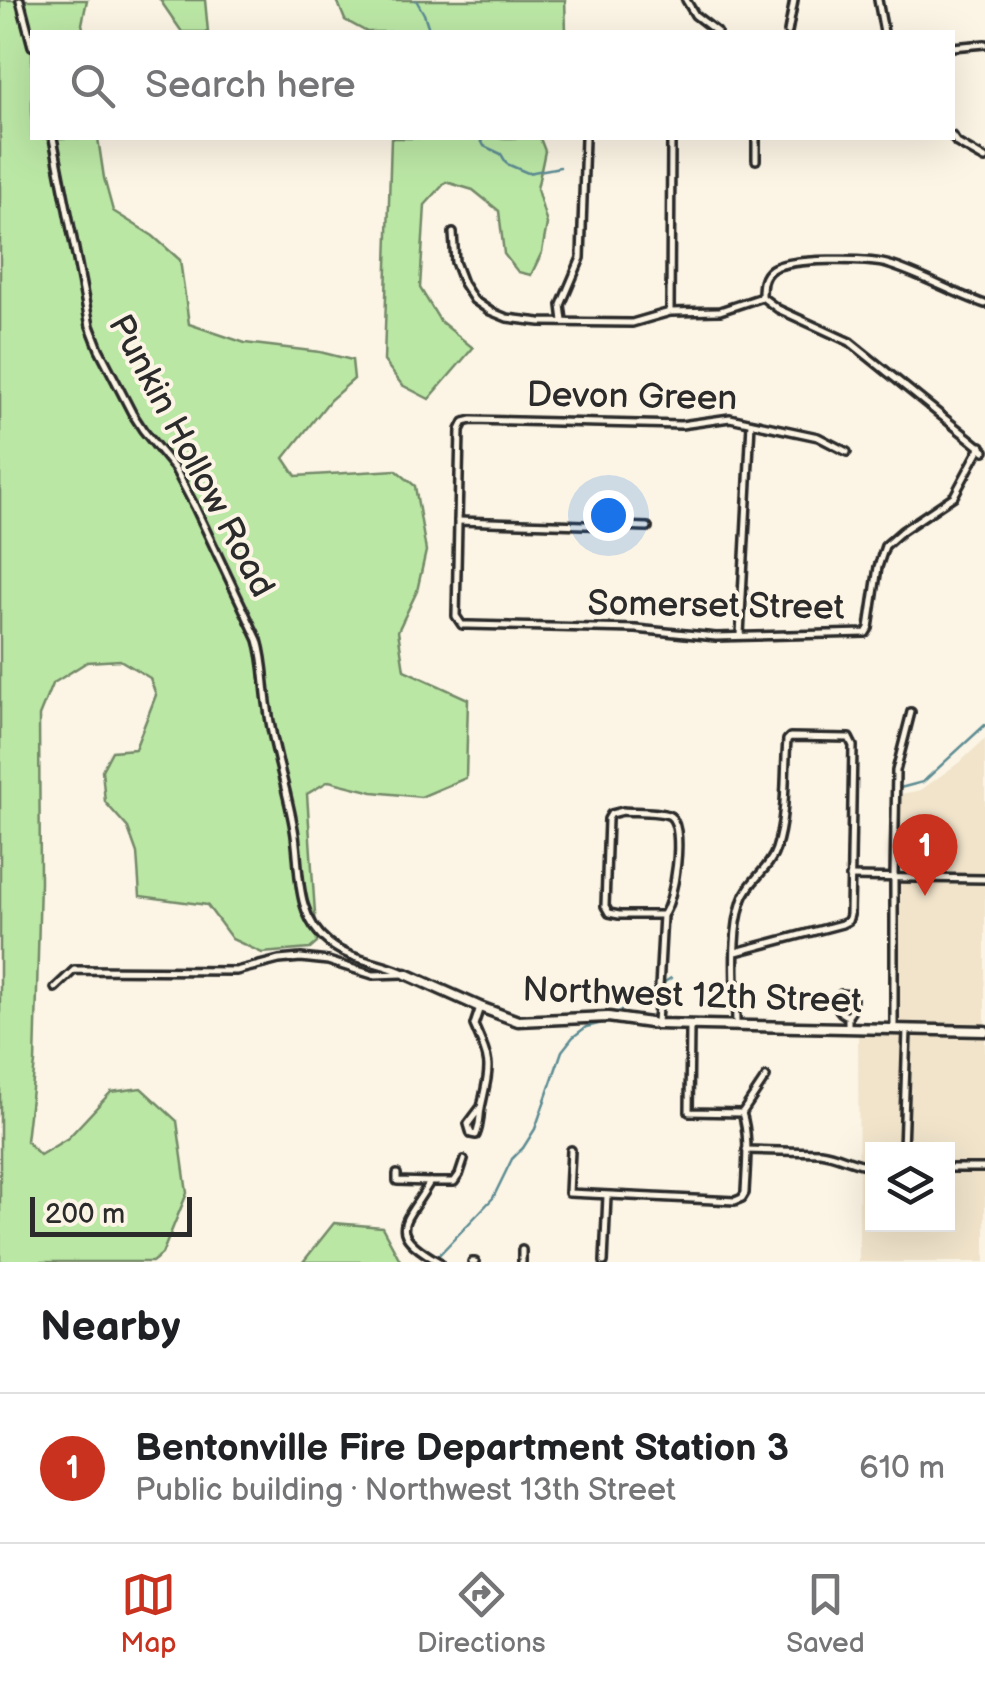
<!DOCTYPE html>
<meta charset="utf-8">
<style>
:root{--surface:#fff;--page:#f6f6f6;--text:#202124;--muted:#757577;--line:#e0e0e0;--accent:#c8321e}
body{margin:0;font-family:"Balsamiq Sans",sans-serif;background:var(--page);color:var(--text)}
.controls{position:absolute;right:30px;bottom:30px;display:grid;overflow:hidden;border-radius:0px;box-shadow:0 10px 40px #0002}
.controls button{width:90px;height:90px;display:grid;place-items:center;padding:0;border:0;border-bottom:2px solid var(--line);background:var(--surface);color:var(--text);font:50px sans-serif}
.scale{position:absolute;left:30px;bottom:25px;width:162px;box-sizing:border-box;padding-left:10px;border:5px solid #2b2b2b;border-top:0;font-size:28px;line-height:35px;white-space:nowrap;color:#2b2b2b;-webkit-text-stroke:8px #fcf5e5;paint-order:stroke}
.you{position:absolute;left:608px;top:515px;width:35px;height:35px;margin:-25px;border:8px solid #fff;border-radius:50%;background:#1a73e8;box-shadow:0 0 0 15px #1a73e833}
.badge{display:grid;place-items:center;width:65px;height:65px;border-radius:50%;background:var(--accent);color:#fff;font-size:32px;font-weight:700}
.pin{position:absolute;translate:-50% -82px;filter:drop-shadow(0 2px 5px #0008)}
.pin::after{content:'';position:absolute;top:52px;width:35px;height:30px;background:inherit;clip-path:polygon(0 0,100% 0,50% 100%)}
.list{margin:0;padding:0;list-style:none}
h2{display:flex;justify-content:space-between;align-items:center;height:130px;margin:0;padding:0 40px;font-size:42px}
h2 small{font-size:32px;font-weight:400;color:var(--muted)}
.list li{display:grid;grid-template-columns:65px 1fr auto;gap:30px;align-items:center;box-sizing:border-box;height:150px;padding:0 40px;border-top:2px solid var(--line)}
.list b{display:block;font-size:38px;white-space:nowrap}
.list p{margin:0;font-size:32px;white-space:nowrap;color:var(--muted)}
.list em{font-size:32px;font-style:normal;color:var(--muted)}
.icon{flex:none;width:55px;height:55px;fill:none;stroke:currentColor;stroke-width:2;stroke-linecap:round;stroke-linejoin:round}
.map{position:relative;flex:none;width:985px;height:1262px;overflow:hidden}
.search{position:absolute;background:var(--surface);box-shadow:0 10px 40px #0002;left:30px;right:30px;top:30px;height:110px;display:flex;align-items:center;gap:25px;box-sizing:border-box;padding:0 35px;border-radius:0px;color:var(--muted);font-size:38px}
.sheet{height:280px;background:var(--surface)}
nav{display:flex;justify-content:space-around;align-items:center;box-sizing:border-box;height:140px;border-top:2px solid var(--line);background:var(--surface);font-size:28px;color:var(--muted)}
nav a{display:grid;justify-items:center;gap:5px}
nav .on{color:var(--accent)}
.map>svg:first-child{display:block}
.built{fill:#f1e4cb;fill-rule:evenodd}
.green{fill:#bbe7a5;stroke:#738968;stroke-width:2.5}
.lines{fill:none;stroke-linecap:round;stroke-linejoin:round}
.stream{stroke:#5d8c94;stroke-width:2.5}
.street-casing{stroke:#2b2b2b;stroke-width:12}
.secondary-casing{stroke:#2b2b2b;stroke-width:15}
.street{stroke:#fcf5e5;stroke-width:5}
.secondary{stroke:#fcf5e5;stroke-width:8}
.labels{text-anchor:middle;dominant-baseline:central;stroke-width:8;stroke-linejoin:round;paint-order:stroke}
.street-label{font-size:35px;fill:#2b2b2b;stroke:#fcf5e5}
</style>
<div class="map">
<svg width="985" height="1262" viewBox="0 0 985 1262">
<rect width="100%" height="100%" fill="#fcf5e5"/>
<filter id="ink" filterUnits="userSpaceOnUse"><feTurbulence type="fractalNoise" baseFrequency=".01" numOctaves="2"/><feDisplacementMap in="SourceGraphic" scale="20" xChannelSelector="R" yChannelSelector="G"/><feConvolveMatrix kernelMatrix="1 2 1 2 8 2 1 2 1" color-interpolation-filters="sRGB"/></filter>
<g filter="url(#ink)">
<path class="built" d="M985 739V1262H859L858 1035 899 1036 901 794 921 790 961 761ZM872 1150H948V1224H872Z"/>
<g class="green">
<path d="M0 0H87L82 24 84 32H32V138H98L104 178 113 211 153 236 180 260 189 324 245 343 320 352 352 360 354 379 330 400 284 458 296 476 396 470 415 486 426 551 417 591 398 631 404 670 468 699 466 778 421 797 373 792 329 781 307 794 317 943 310 949 262 953 232 939 207 905 140 896 137 853 128 828 105 802 102 770 112 751 135 749 156 695 150 678 120 660 87 662 52 684 39 716 40 882 35 1063 26 1141 40 1155 68 1138 111 1092 141 1088 177 1121 187 1193 162 1254 152 1262H0Z"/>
<path d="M160 0H205L208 32H182Z"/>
<path d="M337 0H565L566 32H367L345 20Z"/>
<path d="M391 138H540L545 151 537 189 547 224 542 252 531 275 518 272 504 254 499 211 473 190 446 182 425 205 420 288 440 321 473 348 429 399 402 385 384 361Z"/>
<path d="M334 1223 382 1227 401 1262H303Z"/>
</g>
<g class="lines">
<g class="stream">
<path d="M416 0 424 14 430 32"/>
<path d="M480 138 484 146 501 154 507 164 528 173 560 167"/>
<path d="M900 788 923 782 985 725"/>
<path d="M663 983 671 978"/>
<path d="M615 1014 655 988"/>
<path d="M438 1256 493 1198 512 1159 523 1148 535 1129 562 1051 573 1037 586 1027 611 1021"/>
<path d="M430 1262H431"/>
</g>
<defs>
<g id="street">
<path d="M20 0 32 46"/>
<path d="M686 0 695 15 717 32"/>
<path d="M878 0 884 32"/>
<path d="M788 32 794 0"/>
<path d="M952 47 985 44"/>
<path d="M952 136 957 143 985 159"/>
<path d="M53 138 90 326 99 349 132 413 143 430 175 469 195 507 258 640C265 663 264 686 268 709 273 749 287 788 294 829 301 868 293 914 329 943 351 961 381 962 406 974"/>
<path d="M756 160V138"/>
<path d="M453 233 455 262 463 283 474 300 490 311 507 318 540 322 632 323 670 312 720 311 762 297"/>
<path d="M762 297 778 309 850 342 985 451"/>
<path d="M762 297C762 286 762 276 772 269 788 258 870 258 890 265 922 275 953 293 985 304"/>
<path d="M670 312 671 138"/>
<path d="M563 321 561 305 581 258 585 138"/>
<path d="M847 452 818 437 730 418 681 425 472 420 464 422 460 430 456 616 462 625H468L636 629 716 637 866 633 869 628 878 567 885 546 902 531 954 496 981 446"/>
<path d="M458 521 648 527"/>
<path d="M740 635 751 423"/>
<path d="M623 811C634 812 662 811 670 816 686 827 674 903 663 915H619L609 913 605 906 608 819 611 814Z"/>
<path d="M850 877 985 879"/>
<path d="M736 952 842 924 848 921 850 915 853 746 849 738 790 737 787 740C784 776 787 815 776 849 770 869 748 881 742 901 730 937 736 988 736 1026"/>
<path d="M55 988 74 970 236 971 279 960 301 958 328 961 373 975 403 974"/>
<path d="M480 1007 474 1025C491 1064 491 1062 482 1103 479 1114 481 1124 476 1135L471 1134 468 1124 480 1108"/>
<path d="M848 1016C837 1013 835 1003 841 994L850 995 853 999 851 1012 848 1016V1028"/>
<path d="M657 1024 663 915"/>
<path d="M894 1030V877L896 771 911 712"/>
<path d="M742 1113 766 1077"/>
<path d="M571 1150 569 1193 735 1201 742 1198 745 1193C746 1167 750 1137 742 1113L689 1112 690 1026"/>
<path d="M746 1150 820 1152C840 1155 853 1164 872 1166"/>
<path d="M903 1150 907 1030"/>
<path d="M948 1168H985"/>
<path d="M397 1174V1181L430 1182"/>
<path d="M439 1262C385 1230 404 1226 430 1182H454L459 1175 464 1160"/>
<path d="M472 1262H475"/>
<path d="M522 1262V1250"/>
<path d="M604 1262 607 1196"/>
</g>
<path id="secondary" d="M406 974 480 1007 518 1021 608 1017 657 1024 985 1031"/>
</defs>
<use href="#street" class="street-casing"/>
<use href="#secondary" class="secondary-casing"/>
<use href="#street" class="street"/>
<use href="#secondary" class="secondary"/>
</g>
</g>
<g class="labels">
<g class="street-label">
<text transform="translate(632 397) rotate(1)">Devon Green</text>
<text transform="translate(191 456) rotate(62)">Punkin Hollow Road</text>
<text transform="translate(716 606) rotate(1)">Somerset Street</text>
<text transform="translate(692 996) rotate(2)">Northwest 12th Street</text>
</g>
</g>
</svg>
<div class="controls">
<button><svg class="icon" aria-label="layers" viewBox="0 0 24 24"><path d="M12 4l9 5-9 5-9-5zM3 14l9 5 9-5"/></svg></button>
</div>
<div class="scale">200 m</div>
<div class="you"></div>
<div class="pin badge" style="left:925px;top:896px">1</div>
<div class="search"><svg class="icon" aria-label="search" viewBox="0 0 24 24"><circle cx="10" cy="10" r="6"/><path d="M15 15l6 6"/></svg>Search here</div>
</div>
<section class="sheet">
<h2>Nearby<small></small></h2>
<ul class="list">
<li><span class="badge">1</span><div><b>Bentonville Fire Department Station 3</b><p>Public building · Northwest 13th Street</p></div><em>610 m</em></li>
</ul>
</section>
<nav>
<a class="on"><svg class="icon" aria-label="map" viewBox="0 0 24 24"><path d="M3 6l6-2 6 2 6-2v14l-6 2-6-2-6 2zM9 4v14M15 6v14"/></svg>Map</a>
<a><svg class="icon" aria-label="directions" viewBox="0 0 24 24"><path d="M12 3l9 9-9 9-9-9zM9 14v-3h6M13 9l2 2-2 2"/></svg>Directions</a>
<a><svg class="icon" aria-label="saved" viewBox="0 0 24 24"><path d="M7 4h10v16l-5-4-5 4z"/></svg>Saved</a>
</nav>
